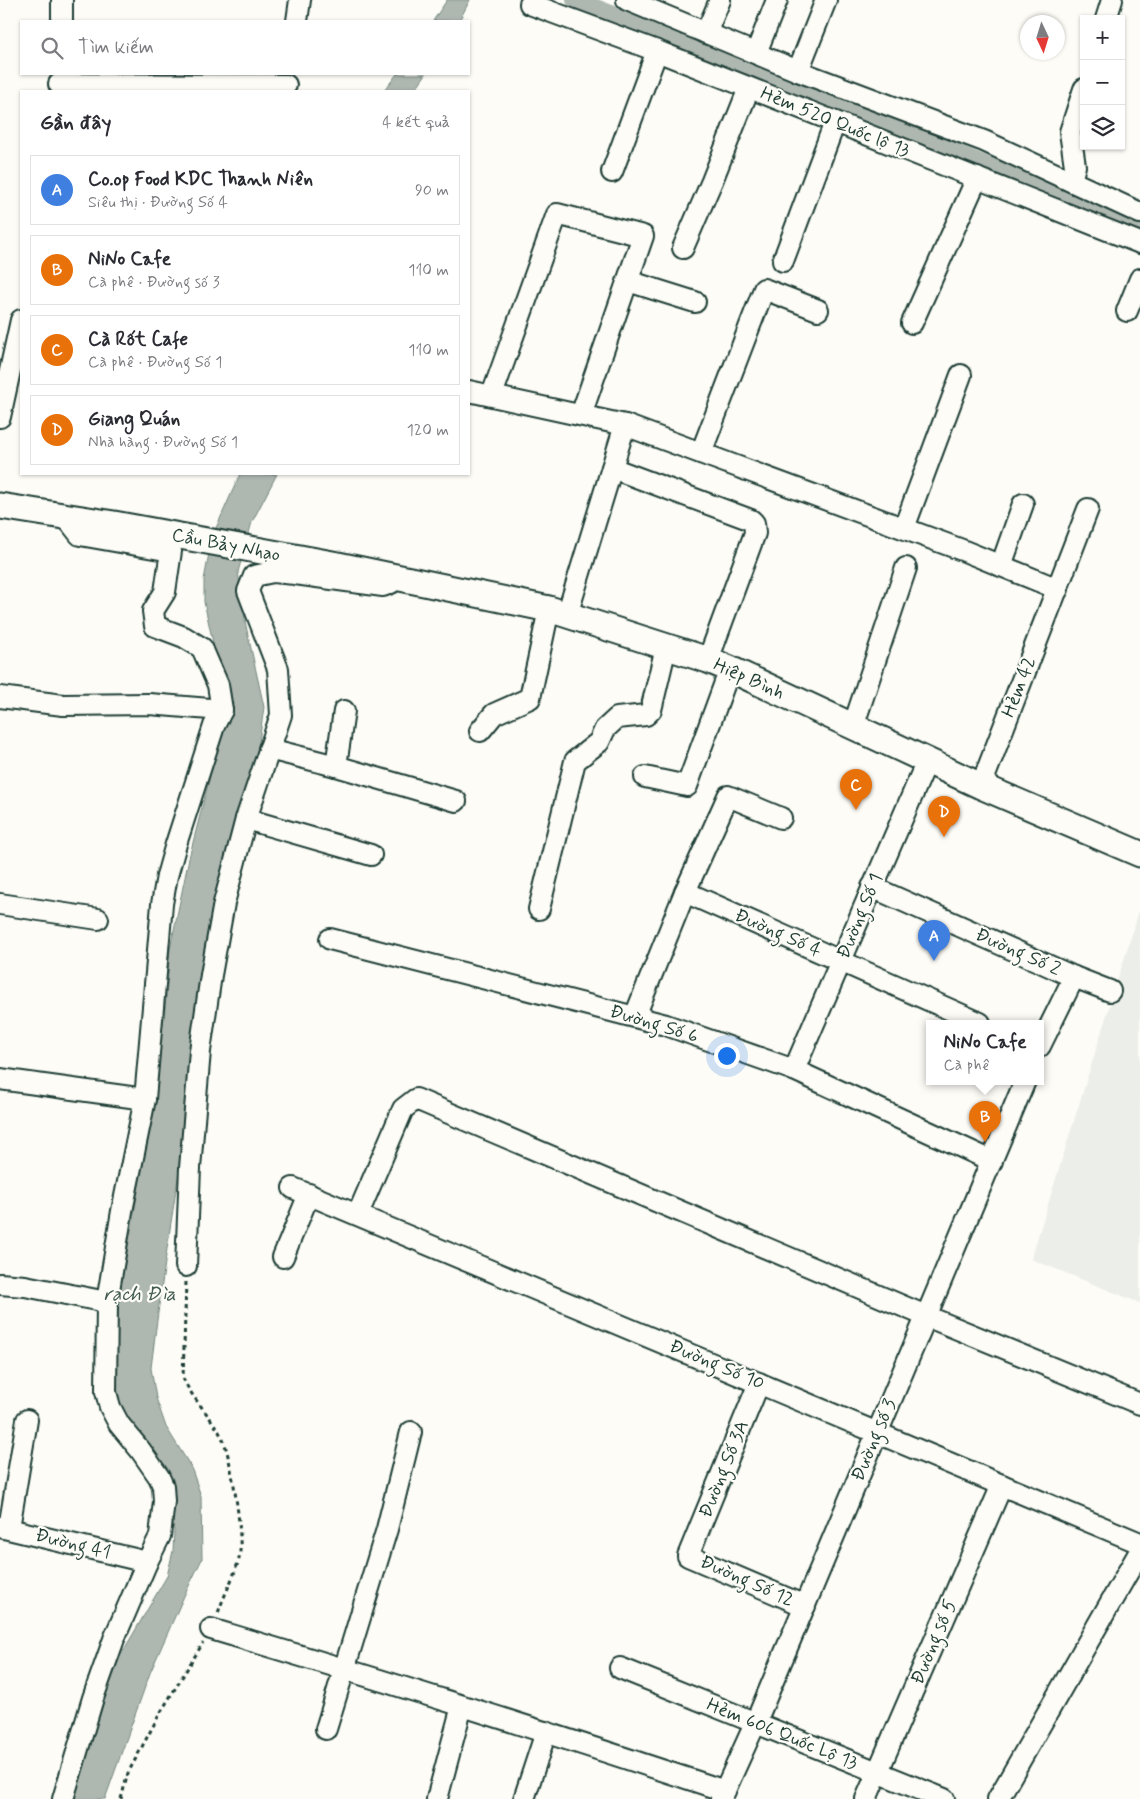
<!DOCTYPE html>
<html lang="vi">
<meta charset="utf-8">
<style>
:root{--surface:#fff;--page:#f7f7f7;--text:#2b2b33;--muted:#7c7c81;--line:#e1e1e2;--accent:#0f766e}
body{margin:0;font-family:Mynerve,sans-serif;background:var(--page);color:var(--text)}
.controls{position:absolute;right:15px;top:15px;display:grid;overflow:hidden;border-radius:0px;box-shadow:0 1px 4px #0004}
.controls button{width:45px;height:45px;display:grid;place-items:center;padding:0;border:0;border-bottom:1px solid var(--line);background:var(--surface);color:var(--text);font:25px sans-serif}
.compass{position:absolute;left:1020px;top:15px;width:45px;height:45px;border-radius:50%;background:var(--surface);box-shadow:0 1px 4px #0004;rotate:176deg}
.you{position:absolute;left:726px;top:1055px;width:18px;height:18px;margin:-12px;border:4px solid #fff;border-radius:50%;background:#1a73e8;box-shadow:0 0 0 8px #1a73e833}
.badge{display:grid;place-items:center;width:32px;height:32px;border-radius:50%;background:var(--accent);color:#fff;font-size:16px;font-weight:700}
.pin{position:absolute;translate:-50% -41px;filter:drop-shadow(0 1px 2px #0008)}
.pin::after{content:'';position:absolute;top:26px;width:18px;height:15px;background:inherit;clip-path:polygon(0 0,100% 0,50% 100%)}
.popup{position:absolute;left:926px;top:1020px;width:118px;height:65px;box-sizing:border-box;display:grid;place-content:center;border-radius:0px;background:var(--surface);filter:drop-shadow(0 1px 4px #0005);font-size:16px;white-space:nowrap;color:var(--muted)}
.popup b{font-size:19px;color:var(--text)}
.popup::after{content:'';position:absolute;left:50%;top:100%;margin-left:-10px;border:10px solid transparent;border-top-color:var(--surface)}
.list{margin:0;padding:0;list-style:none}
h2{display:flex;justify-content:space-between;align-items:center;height:65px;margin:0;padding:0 20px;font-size:21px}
h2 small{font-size:16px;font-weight:400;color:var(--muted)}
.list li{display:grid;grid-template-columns:32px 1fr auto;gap:15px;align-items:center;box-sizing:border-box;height:70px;margin:0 10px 10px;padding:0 10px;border:1px solid var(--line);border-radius:0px}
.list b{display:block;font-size:19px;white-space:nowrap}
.list p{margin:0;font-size:16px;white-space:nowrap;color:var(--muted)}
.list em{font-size:16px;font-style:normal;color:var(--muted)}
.icon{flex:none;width:28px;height:28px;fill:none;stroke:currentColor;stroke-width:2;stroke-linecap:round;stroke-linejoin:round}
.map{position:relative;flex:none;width:1140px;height:1799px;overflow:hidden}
.search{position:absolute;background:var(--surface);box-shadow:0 1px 4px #0004;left:20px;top:20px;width:450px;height:55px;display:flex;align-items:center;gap:12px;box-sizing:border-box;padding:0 18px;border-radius:0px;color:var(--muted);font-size:19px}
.panel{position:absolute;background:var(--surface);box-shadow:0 1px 4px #0004;left:20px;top:90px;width:450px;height:385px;border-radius:0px}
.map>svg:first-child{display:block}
.built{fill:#eceee9}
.water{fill:#aeb8b1;stroke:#75877f}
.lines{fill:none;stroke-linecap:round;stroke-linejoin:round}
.canal{stroke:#aeb8b1;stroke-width:18}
.minor-casing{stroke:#1f3d34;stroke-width:24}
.major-casing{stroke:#1f3d34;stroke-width:29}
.path{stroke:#1f3d34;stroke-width:3;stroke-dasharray:4 4;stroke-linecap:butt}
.minor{stroke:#fdfcf7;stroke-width:20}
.major{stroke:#fdfcf7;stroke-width:25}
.labels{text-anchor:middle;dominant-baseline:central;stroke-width:4.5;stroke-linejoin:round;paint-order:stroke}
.street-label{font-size:19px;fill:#1f3d34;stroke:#fdfcf7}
.water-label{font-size:20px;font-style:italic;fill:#435c53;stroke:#fdfcf7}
</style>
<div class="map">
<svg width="1140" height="1799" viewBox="0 0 1140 1799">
<rect width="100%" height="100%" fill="#fdfcf7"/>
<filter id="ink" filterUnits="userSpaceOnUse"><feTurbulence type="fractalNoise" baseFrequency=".02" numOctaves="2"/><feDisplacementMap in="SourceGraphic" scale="10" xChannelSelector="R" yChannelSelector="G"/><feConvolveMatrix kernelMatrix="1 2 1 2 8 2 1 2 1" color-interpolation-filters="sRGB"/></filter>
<g filter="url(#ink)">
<path class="built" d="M1140 908V1303L1031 1259Z"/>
<g class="water">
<path d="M447 0H470L459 21H433Z"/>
<path d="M397 74H426L414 91H384Z"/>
<path d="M240 474H277L252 522 238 572 246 626 264 707 258 749 246 790C213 982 174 1174 151 1368L156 1398 166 1427 191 1467 201 1496 202 1559 184 1596 150 1673 105 1799H70L106 1687 122 1653 167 1576 173 1551 174 1531 171 1504 132 1427 118 1402 115 1376V1343L119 1297 146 1146 165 1009 170 949 189 858 224 722 222 683 204 602V580L212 537Z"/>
</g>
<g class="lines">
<path class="canal" d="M575 0 811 92 1140 230"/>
<defs>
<g id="minor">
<path d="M627 0 798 71 984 141 1140 213"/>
<path d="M530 4 657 51 1140 243"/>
<path d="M1106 19 1112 0"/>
<path d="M62 21V0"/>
<path d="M297 21 300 0"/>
<path d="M706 33 720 0"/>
<path d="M756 53 777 0"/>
<path d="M798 71 826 0"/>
<path d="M59 84 286 85"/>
<path d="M612 172 657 51"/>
<path d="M1071 181 1075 166 1070 132 1084 89"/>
<path d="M683 248 712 181 749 88"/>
<path d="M783 261 835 122"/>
<path d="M628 281 695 302"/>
<path d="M1127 311 1140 279"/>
<path d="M912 323 977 178"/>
<path d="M469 391 625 425 962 550 1058 589"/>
<path d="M492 395 557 214 643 236 581 415"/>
<path d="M0 417 21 320"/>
<path d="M701 453 764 289 818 310"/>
<path d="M612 468 751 520 754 523 755 533 708 660"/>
<path d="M904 528 961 375"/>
<path d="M1001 566 1023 504"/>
<path d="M567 615 625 425"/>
<path d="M0 697 63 705 149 704 222 710"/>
<path d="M853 727 906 568"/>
<path d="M480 731 494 714 530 698 549 609"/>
<path d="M269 749 336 766 456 801"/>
<path d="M336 766 344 711"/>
<path d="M645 777 687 786 730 669"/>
<path d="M981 786 1088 509"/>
<path d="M246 819 371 855"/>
<path d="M872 887 1074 977 1110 991"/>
<path d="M685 892 980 1023"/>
<path d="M0 904 98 919"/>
<path d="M539 909 575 761 599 742 605 729 617 718 646 715 651 710 666 647"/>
<path d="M330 939 666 1025 794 1070 992 1161"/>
<path d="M635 1016 685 892 728 796 781 818"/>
<path d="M1040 1046 1074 977"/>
<path d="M794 1070 927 761"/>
<path d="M0 1079 145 1099"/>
<path d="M293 1188 1140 1543"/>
<path d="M358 1214 403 1109 416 1099 926 1316 1140 1404"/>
<path d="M283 1257 309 1194"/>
<path d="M186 1266 190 1168 200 1051 211 975 224 903 246 819 281 715 278 669 248 591 254 576 273 572 295 574 383 586 391 583"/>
<path d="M0 1284 25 1286 107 1302"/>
<path d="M759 1383 688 1556 805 1606"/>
<path d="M0 1527 147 1562"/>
<path d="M9 1528 27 1420"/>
<path d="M211 1629C383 1680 554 1734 725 1791"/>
<path d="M620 1668 944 1799"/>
<path d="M326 1729 387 1529 411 1432"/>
<path d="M63 1799 93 1698 114 1639 147 1562 160 1536 164 1501 163 1486 159 1477 141 1451 119 1424 110 1407 106 1392 107 1302 122 1211 145 1099 162 904 167 876 176 844 214 726 222 710 218 685 202 648 184 637 155 626 153 611 165 592 171 551 80 535 66 517"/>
<path d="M437 1799 462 1706"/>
<path d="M524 1799 546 1732"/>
<path d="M721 1799 755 1724 1025 1081"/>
<path d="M866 1799 1002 1485"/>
<path d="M998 1799 1140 1551"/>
</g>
<path id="major" d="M0 506 114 524 338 565 549 609 708 660 730 669 981 786 1140 854"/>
</defs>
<use href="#minor" class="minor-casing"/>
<use href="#major" class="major-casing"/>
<g class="path">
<path d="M186 1282 183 1378C193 1401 214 1418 224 1442 232 1464 244 1538 239 1559 234 1577 224 1595 218 1613"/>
<path d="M121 1799 128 1773 159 1715 203 1643"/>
</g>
<use href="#minor" class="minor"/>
<use href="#major" class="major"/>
</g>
</g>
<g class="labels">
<g class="street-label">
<text transform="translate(835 122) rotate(22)">Hẻm 520 Quốc lộ 13</text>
<text transform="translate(226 545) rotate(11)">Cầu Bảy Nhạo</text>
<text transform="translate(749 679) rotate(24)">Hiệp Bình</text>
<text transform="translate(1019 687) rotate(-69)">Hẻm 42</text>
<text transform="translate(860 916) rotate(-67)">Đường Số 1</text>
<text transform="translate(778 933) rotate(24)">Đường Số 4</text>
<text transform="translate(1018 952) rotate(24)">Đường Số 2</text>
<text transform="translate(654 1024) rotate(17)">Đường Số 6</text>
<text transform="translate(717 1365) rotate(23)">Đường Số 10</text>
<text transform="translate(874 1440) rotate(-67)">Đường số 3</text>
<text transform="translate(724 1469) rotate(-68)">Đường Số 3A</text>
<text transform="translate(73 1544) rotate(14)">Đường 41</text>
<text transform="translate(747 1581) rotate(24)">Đường Số 12</text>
<text transform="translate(934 1642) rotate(-67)">Đường số 5</text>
<text transform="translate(782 1734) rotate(22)">Hẻm 606 Quốc Lộ 13</text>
</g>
<g class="water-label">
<text x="140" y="1294">rạch Đìa</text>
</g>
</g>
</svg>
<div class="controls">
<button>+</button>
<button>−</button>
<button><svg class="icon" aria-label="layers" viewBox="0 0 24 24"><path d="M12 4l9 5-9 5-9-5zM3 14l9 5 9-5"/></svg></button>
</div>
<svg class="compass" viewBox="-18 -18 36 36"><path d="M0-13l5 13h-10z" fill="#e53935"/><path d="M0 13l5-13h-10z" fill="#7c7c81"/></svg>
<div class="you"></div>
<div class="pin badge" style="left:934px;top:961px;background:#3f7fe0">A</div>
<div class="pin badge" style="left:985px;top:1142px;background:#e8710a">B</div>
<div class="popup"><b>NiNo Cafe</b>Cà phê</div>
<div class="pin badge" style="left:856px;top:810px;background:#e8710a">C</div>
<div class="pin badge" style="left:944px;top:837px;background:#e8710a">D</div>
<div class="search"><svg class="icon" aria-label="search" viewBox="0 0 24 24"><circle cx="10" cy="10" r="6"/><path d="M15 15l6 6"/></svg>Tìm kiếm</div>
<section class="panel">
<h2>Gần đây<small>4 kết quả</small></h2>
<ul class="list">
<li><span class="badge" style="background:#3f7fe0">A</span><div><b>Co.op Food KDC Thanh Niên</b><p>Siêu thị · Đường Số 4</p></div><em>90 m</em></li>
<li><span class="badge" style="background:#e8710a">B</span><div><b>NiNo Cafe</b><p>Cà phê · Đường số 3</p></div><em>110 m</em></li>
<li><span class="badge" style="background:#e8710a">C</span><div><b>Cà Rốt Cafe</b><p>Cà phê · Đường Số 1</p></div><em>110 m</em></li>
<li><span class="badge" style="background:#e8710a">D</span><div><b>Giang Quán</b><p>Nhà hàng · Đường Số 1</p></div><em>120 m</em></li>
</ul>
</section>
</div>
